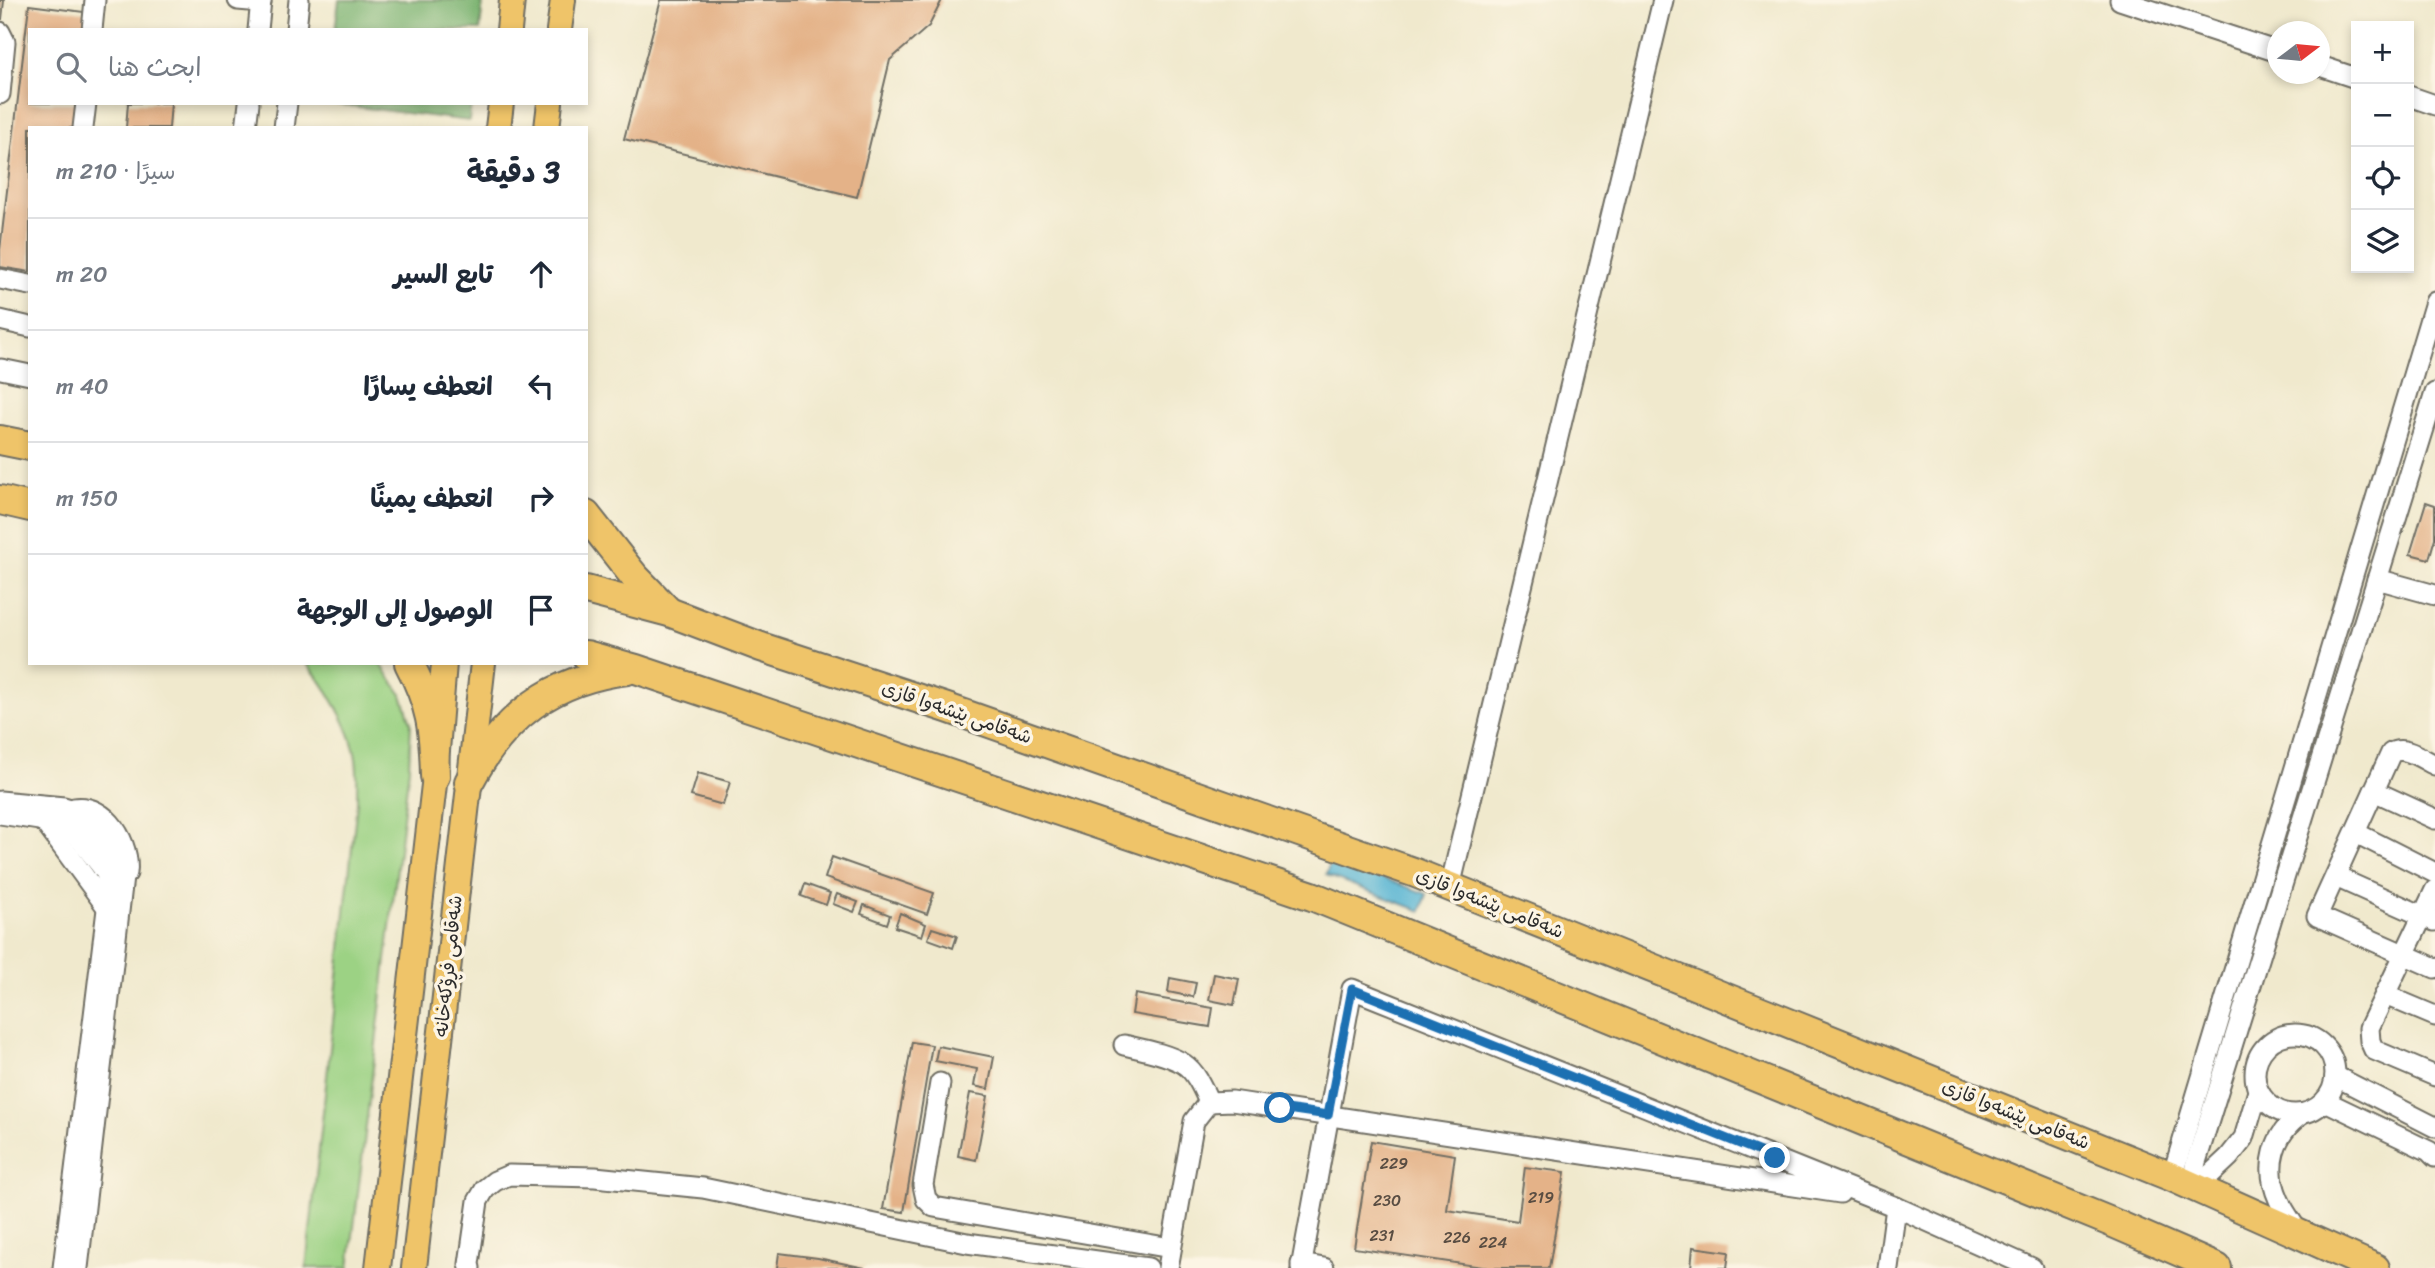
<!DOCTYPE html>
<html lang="ar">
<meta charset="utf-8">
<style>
:root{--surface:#fff;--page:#f2f2f3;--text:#1f2937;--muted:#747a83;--line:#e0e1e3}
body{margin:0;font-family:Sriracha,"Playpen Sans Arabic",sans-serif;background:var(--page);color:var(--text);direction:rtl}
.controls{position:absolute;right:21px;top:21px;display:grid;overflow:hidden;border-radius:0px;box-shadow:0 4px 10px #0003}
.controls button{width:63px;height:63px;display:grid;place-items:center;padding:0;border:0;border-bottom:2px solid var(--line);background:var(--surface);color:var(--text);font:35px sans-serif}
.compass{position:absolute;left:2267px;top:21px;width:63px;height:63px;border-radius:50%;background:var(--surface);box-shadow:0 4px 10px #0003;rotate:74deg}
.stop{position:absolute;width:21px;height:21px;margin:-16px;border:5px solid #1f6fb2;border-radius:50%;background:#fff}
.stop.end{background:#1f6fb2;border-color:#fff;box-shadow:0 2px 7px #0008}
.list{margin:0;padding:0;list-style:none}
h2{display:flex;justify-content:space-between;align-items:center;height:91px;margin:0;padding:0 28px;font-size:30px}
h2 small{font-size:23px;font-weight:400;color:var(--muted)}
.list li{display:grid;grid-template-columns:46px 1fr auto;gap:21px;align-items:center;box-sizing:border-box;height:112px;padding:0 28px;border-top:2px solid var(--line)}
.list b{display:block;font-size:26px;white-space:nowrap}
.list em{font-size:23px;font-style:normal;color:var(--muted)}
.icon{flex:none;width:38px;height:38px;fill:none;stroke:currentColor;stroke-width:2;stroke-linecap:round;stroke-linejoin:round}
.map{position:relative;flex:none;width:2435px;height:1268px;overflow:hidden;direction:ltr}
.search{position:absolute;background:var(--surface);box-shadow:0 4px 10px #0003;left:28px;top:28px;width:560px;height:77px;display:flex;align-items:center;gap:18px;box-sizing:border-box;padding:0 24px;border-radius:0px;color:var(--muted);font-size:26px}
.panel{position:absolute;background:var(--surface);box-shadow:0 4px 10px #0003;left:28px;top:126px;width:560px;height:539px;border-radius:0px;direction:rtl}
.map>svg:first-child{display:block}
.green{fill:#9cd284;stroke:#647e58;stroke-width:2}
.forest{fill:#7db472;stroke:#54704e;stroke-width:2}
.water{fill:#55b4d3;stroke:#40707f;stroke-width:2}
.building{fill:#e4b288}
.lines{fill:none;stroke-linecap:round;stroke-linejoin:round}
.minor-casing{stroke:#706e64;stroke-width:23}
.major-casing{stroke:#706e64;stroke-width:28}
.highway-casing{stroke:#706e64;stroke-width:32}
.minor{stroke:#fff;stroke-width:19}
.major{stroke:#efc469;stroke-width:24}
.highway{stroke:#efc469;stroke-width:28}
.route{stroke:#1f6fb2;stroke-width:9}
.labels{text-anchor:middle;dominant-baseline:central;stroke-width:7;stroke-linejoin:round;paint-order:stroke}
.number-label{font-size:16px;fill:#594d42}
.street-label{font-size:19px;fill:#2b2b2b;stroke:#fcf5e5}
</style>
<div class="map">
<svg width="2435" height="1268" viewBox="0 0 2435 1268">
<rect width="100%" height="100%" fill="#fcf5e5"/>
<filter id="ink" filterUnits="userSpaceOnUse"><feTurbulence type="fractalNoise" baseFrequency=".0143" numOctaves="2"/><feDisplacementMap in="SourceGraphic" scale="14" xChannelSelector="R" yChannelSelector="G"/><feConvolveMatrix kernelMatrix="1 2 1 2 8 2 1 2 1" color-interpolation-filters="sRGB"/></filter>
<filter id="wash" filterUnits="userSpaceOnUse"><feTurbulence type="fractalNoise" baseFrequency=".00686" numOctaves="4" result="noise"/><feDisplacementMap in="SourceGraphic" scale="28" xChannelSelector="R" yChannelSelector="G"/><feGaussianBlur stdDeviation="1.57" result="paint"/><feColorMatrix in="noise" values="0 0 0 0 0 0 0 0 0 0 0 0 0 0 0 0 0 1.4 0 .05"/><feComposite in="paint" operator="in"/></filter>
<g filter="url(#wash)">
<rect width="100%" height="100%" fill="#f0e9cd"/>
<path class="green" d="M306 663H380L402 695 411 723 409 768 349 1268H306L357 802C357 788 358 773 356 759 352 729 326 685 306 663Z"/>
<g class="forest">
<path d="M339 0H483L480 30H335Z"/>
<path d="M327 103H471L469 121Z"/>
</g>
<path class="water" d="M1331 859 1427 894 1421 911 1326 875Z"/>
<g id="blocks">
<g class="building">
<path d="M0 0H4L2 19H0Z"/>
<path d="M661 0H942L929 26 890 60 857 197 624 139Z"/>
<path d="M29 5 92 13 90 30H30V103H82L80 128H30V272L0 267V250Z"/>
<path d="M128 103H171L169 128H126Z"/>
<path d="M2426 502 2435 505V538L2429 559 2410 554Z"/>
<path d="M698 773 730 782 723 805 691 796Z"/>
<path d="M832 857 934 893 927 914 825 878Z"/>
<path d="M805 884 830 893 826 905 801 896Z"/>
<path d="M837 894 858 902 854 912 833 904Z"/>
<path d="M864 905 890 915 887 924 861 914Z"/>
<path d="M900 913 926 924 922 936 895 927Z"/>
<path d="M932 928 957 936 953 948 928 939Z"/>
<path d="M1214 974 1239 979 1234 1005 1209 1000Z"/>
<path d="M1170 978 1196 983 1193 997 1168 992Z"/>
<path d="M1135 994 1213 1008 1210 1027 1132 1014Z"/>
<path d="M912 1042 932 1045 904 1212 883 1209Z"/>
<path d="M938 1046 994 1057 988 1089 974 1086 977 1069 935 1061Z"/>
<path d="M970 1093 988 1096 976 1160 958 1156Z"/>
<path d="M1371 1141 1455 1155 1447 1210 1518 1221 1525 1167 1565 1172 1549 1268H1489L1354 1248Z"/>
<path d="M1693 1247 1729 1252 1727 1268H1691Z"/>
<path d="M779 1253 818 1258 865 1268H777Z"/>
</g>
</g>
</g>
<g filter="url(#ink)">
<use href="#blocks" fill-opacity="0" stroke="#706e64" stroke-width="2"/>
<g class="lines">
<defs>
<g id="minor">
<path d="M238 0 261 2"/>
<path d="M2120 0 2278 52"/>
<path d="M92 30 95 0"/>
<path d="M258 30 261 0"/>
<path d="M296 30 299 0"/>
<path d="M0 32 5 42 0 94"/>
<path d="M2320 66 2356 78"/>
<path d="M2409 96 2435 105"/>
<path d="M83 128 86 103"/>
<path d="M246 128 249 103"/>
<path d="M284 128 287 103"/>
<path d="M0 279 30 285"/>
<path d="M0 320 30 327"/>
<path d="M1 369 30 375"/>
<path d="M2377 579 2435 595"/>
<path d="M2435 765C2422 759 2405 745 2391 753L2317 916 2435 968"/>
<path d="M2374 791 2435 819"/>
<path d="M0 801 64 807 77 811 89 822 116 859 123 877 78 1268"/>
<path d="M74 808C107 803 131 845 127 873"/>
<path d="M0 814 59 823 71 828 105 871 110 885 63 1268"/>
<path d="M42 819 106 906"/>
<path d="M2356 833 2435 873"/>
<path d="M2336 877 2434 921"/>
<path d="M1450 887 1663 0"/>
<path d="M2435 890 2369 1028 2370 1041 2374 1050 2435 1076"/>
<path d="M2385 995 2435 1016"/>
<circle cx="2295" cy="1074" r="40"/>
<path d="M1124 1045C1141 1049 1169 1054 1184 1064 1196 1072 1203 1089 1209 1102"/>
<path d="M2335 1076 2435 1127"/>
<path d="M940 1083 923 1185 926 1199 934 1207 1171 1248"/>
<path d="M2325 1101 2429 1151 2435 1157"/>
<path d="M2172 1177 2435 302"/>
<path d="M2191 1185 2196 1162 2435 393"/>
<path d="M2196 1188 2229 1157 2244 1138 2258 1091"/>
<path d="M2299 1233C2292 1222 2284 1212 2279 1200 2264 1167 2273 1134 2302 1114"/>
<path d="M1301 1264 1324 1268"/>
<path d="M470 1268 469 1264 478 1201 485 1189 495 1181 509 1175 595 1177 703 1188 967 1243 1148 1268"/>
<path d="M1168 1268 1194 1121 1209 1102 1232 1101 1840 1193"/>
<path d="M1301 1268 1352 989 1896 1207 2032 1268"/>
<path d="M1888 1268 1896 1207"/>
</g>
<g id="major">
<path d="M509 30 512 0"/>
<path d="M559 30 563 0"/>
<path d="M498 128 501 103"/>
<path d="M547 128 550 103"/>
<path d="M378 1268 435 776 444 663"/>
<path d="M414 1268 483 663"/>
</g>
<g id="highway">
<path d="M0 440 30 446"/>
<path d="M0 500 30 507"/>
<path d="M586 515 634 576 667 610"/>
<path d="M586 590 669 612 761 647 947 708 1413 872 2172 1177 2375 1268"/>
<path d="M586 655 636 669 1312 896 2111 1222 2217 1268"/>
<path d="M409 663C431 705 434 729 435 776"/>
<path d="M469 782C504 716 552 679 627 670"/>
</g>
</defs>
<use href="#minor" class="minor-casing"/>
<use href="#major" class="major-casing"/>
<use href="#highway" class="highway-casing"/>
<use href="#minor" class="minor"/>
<use href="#major" class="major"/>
<use href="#highway" class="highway"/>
</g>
</g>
<g class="lines" filter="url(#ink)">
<path class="route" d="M1280 1108 1328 1115 1352 989 1775 1158"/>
</g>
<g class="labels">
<g class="number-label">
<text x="1394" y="1163">229</text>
<text x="1541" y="1197">219</text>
<text x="1387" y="1200">230</text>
<text x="1382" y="1235">231</text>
<text x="1457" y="1237">226</text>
<text x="1493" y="1242">224</text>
</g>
<g class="street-label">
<text transform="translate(957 712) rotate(19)">شەقامی پێشەوا قازی</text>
<text transform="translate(1490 903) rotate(22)">شەقامی پێشەوا قازی</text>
<text transform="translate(448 966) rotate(-84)">شەقامی فڕۆکەخانە</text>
<text transform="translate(2016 1114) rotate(22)">شەقامی پێشەوا قازی</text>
</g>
</g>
</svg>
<div class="controls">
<button>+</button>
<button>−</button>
<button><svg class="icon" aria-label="locate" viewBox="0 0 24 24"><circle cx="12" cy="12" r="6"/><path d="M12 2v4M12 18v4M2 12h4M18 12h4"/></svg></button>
<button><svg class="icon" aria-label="layers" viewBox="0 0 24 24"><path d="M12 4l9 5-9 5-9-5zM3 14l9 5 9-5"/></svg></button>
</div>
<svg class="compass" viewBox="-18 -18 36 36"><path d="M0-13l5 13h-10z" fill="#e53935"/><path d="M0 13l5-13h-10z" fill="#747a83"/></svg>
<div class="stop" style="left:1280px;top:1108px"></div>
<div class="stop end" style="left:1775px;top:1158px"></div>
<div class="search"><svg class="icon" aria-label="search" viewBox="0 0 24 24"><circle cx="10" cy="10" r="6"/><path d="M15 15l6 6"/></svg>ابحث هنا</div>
<section class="panel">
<h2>3 دقيقة<small>سيرًا · 210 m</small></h2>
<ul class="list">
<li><svg class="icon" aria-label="ahead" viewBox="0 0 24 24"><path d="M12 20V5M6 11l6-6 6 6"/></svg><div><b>تابع السير</b></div><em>20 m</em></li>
<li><svg class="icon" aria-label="left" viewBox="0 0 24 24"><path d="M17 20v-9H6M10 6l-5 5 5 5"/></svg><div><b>انعطف يسارًا</b></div><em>40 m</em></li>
<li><svg class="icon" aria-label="right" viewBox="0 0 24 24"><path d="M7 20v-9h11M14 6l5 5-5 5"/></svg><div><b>انعطف يمينًا</b></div><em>150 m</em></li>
<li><svg class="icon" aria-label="arrive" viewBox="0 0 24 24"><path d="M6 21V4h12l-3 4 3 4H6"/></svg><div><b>الوصول إلى الوجهة</b></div></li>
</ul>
</section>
</div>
